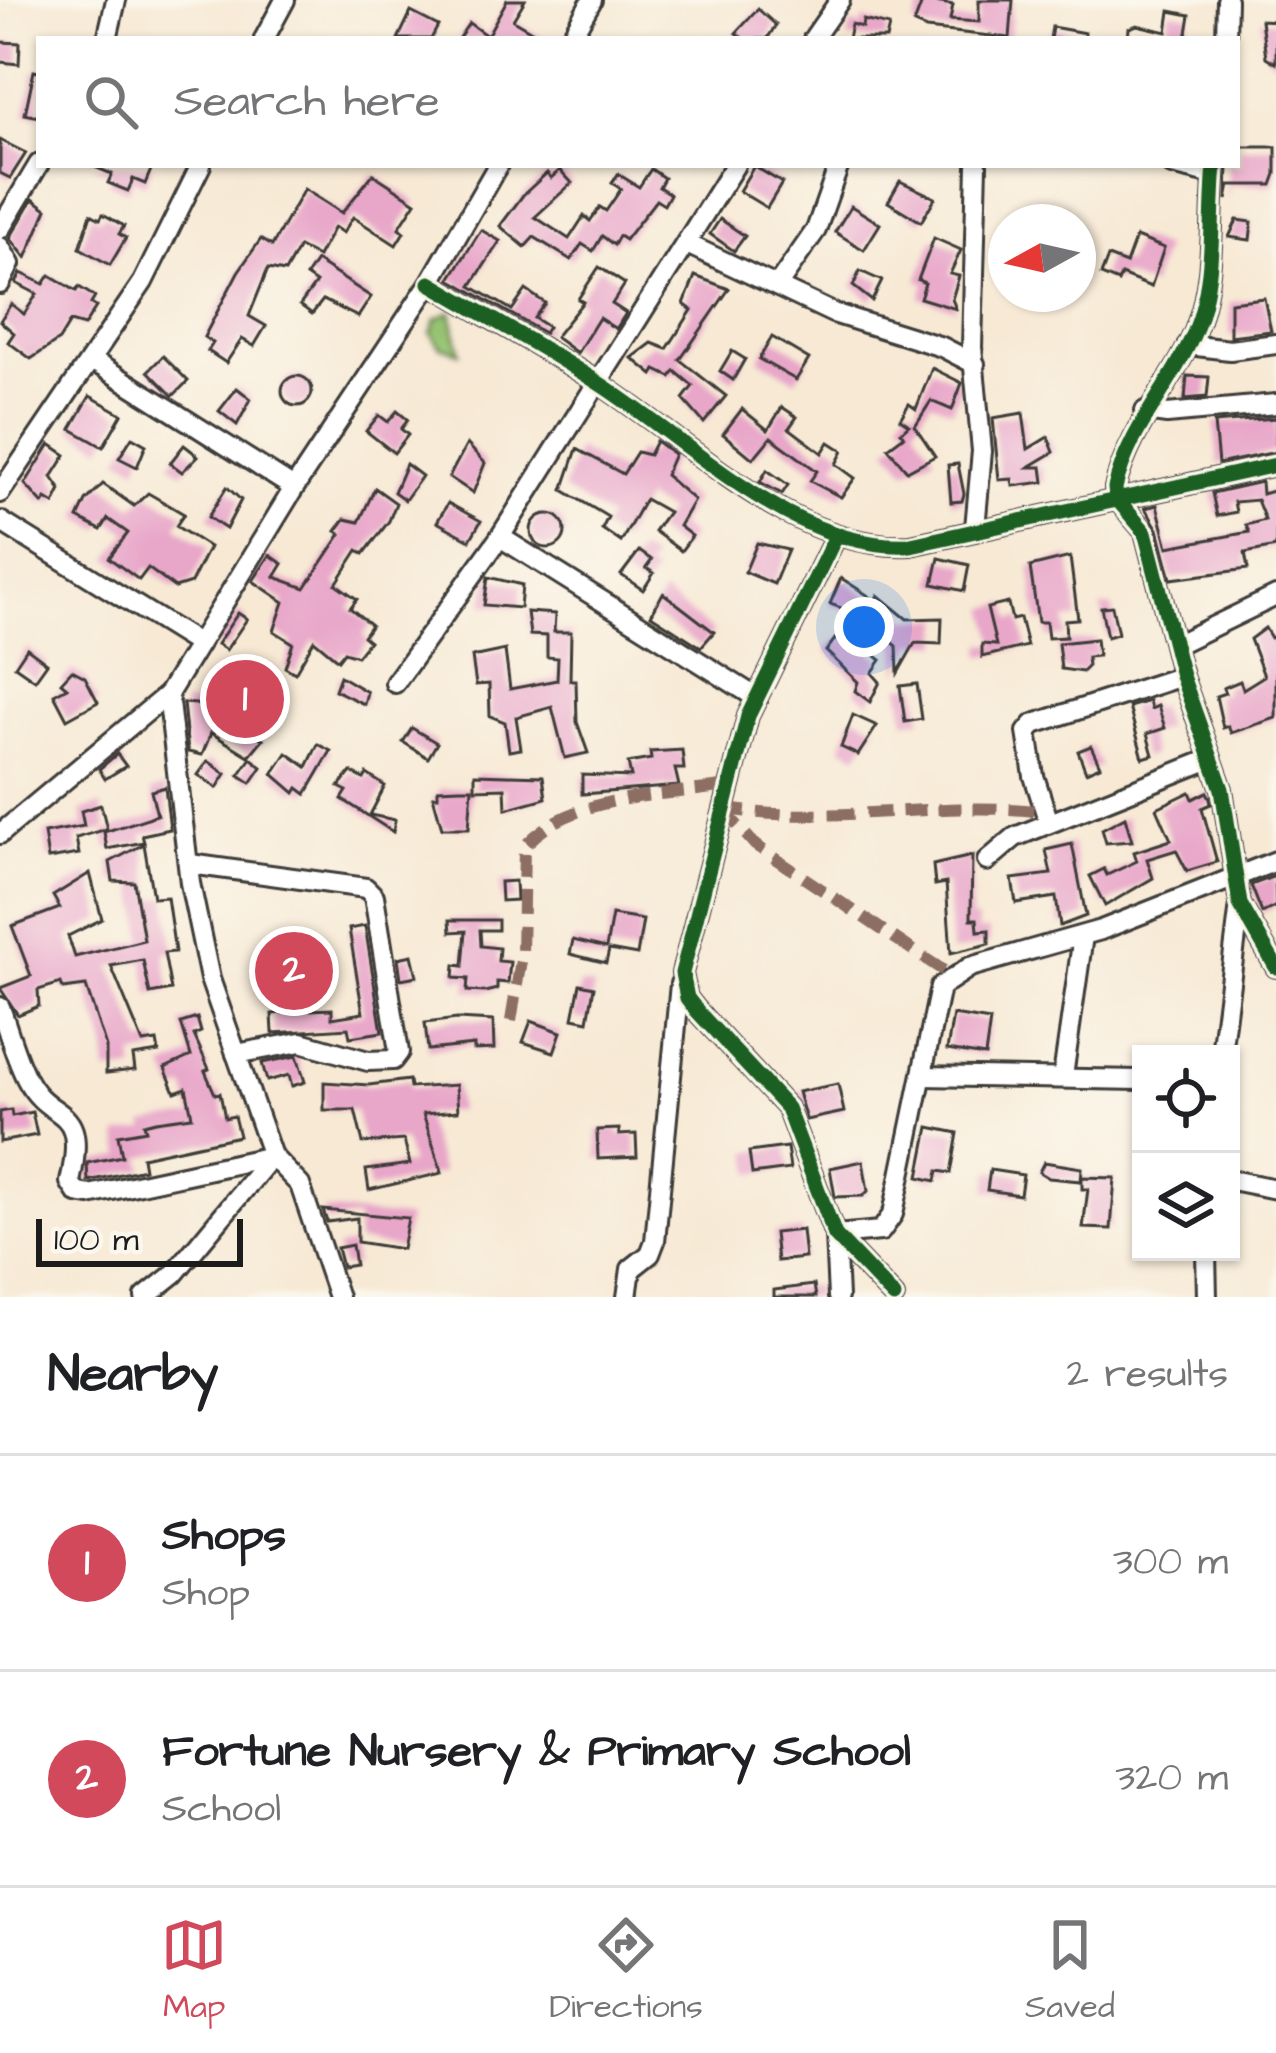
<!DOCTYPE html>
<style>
:root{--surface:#fff;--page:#f6f6f6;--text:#202124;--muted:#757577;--line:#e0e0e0;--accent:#d1495b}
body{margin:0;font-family:"Architects Daughter",sans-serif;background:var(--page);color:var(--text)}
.controls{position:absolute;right:36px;bottom:36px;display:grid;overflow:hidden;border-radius:0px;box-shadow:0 3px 9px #0004}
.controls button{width:108px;height:108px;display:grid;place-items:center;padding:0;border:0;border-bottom:3px solid var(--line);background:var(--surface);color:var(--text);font:60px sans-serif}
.compass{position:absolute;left:988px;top:204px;width:108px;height:108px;border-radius:50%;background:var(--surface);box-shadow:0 3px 9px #0004;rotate:262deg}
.scale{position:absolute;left:36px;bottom:30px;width:207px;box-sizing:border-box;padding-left:12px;border:6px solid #1c1c1c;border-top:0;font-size:33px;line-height:42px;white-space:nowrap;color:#1c1c1c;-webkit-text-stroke:9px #fbf7ec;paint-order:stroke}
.you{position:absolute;left:864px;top:627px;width:42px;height:42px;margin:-30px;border:9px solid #fff;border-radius:50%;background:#1a73e8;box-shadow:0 0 0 18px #1a73e833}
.badge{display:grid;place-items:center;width:78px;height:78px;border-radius:50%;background:var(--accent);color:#fff;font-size:39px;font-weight:700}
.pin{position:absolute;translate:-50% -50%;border:6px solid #fff;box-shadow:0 3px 12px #0006}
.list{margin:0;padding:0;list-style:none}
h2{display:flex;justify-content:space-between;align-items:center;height:156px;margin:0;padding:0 48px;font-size:51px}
h2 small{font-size:39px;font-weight:400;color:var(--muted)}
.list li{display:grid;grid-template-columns:78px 1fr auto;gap:36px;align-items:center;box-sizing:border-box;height:216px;padding:0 48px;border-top:3px solid var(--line)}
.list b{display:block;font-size:45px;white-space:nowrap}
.list p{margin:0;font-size:39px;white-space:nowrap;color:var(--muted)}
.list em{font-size:39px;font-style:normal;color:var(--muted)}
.icon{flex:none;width:66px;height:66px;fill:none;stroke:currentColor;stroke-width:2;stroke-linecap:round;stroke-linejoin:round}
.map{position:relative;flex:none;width:1276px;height:1297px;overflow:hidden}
.search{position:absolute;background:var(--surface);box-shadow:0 3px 9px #0004;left:36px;right:36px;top:36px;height:132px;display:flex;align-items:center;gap:30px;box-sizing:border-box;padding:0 42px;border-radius:0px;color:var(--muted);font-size:45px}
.sheet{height:588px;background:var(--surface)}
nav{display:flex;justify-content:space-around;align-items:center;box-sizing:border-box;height:168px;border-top:3px solid var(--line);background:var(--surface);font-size:33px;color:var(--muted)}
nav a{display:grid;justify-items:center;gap:6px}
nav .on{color:var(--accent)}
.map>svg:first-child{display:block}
.green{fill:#95c371;stroke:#587046;stroke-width:3}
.building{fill:#e8a6c9}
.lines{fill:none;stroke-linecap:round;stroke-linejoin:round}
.minor-casing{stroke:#3d3b38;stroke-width:24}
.minor{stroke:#fff;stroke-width:18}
.quiet{stroke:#8d6e63;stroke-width:12;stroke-dasharray:24 12;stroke-linecap:butt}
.cycleway-casing{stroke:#fbf7ec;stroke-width:22}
.cycleway{stroke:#1b5e20;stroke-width:15}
</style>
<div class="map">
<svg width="1276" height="1297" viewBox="0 0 1276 1297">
<rect width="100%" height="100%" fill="#fbf7ec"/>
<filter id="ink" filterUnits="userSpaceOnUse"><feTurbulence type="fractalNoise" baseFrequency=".00833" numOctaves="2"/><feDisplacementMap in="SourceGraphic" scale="24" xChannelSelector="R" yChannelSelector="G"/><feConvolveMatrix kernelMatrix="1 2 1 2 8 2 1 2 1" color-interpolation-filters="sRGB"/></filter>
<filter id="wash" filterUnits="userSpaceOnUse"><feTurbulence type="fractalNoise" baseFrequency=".004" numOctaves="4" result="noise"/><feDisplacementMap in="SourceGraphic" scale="48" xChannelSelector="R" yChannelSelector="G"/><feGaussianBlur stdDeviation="2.7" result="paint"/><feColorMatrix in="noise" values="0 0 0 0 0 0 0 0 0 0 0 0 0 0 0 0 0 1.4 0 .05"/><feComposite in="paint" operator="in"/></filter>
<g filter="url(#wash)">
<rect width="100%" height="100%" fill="#f7e9d4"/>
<path class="green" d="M451 312 460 352 440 346 431 333 436 319Z"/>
<g id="blocks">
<g class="building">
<path d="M507 0H525L513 20 545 39H458L469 23 487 36Z"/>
<path d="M923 0 953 5 950 20 979 22V0H1013L1010 38 926 29 914 24Z"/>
<path d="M758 9 776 25 767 39H744L736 33Z"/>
<path d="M1170 11 1190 15 1186 39H1128L1129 28 1137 25 1167 32Z"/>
<path d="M411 12 438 26 431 39H398Z"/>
<path d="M863 20 889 26 886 39H848L851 24 862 27Z"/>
<path d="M1261 20 1276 21V63L1266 57Z"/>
<path d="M1052 27 1085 33 1084 39H1050Z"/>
<path d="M0 42 20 43 19 64 0 62Z"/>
<path d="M34 71 39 72V117L25 114Z"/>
<path d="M0 140 26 153 10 178 0 173Z"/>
<path d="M1240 147H1276V174L1272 185H1230L1227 200 1228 165H1241Z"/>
<path d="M90 165H153L145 184 133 179 128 191 108 183 112 174Z"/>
<path d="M754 166 782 183 767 208 739 191Z"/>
<path d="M651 169 664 178 659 187 670 194 664 205 656 200 625 240 619 236 614 245 602 236 593 251 582 244 571 260 534 237 525 247 500 226 523 195 547 173 551 178 560 170 572 183 535 217 569 239 584 216 590 221 600 207 606 211 621 189 612 183 618 174 639 187Z"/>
<path d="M373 174 416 202 399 228 404 232 396 245 353 217 343 233 334 227 318 257 299 247 285 272 268 269 249 316 266 326 254 346 242 339 226 363 208 351 213 343 204 337 238 272 261 239 272 246 304 189 342 213Z"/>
<path d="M900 181 935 198 921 222 888 202Z"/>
<path d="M33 199 47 209 26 258 10 238Z"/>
<path d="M851 206 880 224 864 250 835 232Z"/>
<path d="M91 214 100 219 103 214 124 226 119 234 126 238 110 265 80 248Z"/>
<path d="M720 219 745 236 734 251 710 234Z"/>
<path d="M1237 220 1252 222 1250 240 1229 237Z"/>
<path d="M481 230 500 241 471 286 512 310 526 290 545 303 534 318 548 327 544 333 450 279Z"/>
<path d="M1136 237 1164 248 1151 287 1121 275 1118 282 1101 275 1108 257 1126 264Z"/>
<path d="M934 238 961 250 950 274 959 276 952 299 956 309 920 298 925 283 918 280Z"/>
<path d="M316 261 371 297 358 317 323 300 312 314 300 305 316 283 306 276Z"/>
<path d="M599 267 625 284 612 304 626 313 616 329 599 318 577 353 555 337 583 302 578 299Z"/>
<path d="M860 271 882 281 872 301 853 286Z"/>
<path d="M21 273 44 284 50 275 76 291 79 287 95 297 91 304 96 307 84 326 70 322 59 340 31 359 8 342 14 333 0 321 11 304 24 314 37 294 16 283Z"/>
<path d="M695 276 729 289 680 360 726 396 704 423 683 399 693 386 675 371 671 377 656 370 653 375 632 358 652 343 667 349 692 310 684 304Z"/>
<path d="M1264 298 1271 331 1230 336V302Z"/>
<path d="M772 337 809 359 796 380 759 359Z"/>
<path d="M732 351 745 359 733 380 720 371Z"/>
<path d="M163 356 188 381 173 396 148 371Z"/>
<path d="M932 368 962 383 952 410 931 401 915 426 935 456 907 471 888 448 904 436 901 432 909 425 900 419 909 404 916 409Z"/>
<circle cx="297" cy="391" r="15"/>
<path d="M1187 376 1209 377 1207 397 1185 399Z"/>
<path d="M237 388 251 399 237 425 219 411Z"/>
<path d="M90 396 122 414 103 447 71 429Z"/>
<path d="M782 407 797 417 789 428 822 453 829 442 843 451 836 464 855 478 841 497 810 481 817 471 771 437 753 459 723 434 742 409 768 430Z"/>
<path d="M397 411 408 420 401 429 408 435 394 453 366 431 379 415 388 422Z"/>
<path d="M1023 413 1028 449 1048 437 1054 452 1029 467H1042L1044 482 1013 486 1012 479 999 480 993 418Z"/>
<path d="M1276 418V452L1218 464 1214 423Z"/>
<path d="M132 437 146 445 137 467 119 458Z"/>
<path d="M656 441 674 454 665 475 694 500 679 526 692 536 681 551 654 531 668 512 645 499 621 542 602 529 608 517 563 490 577 449 623 474 637 452 649 455Z"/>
<path d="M50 444 66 455 52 477 61 490 54 504 46 499 43 504 25 484Z"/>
<path d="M467 444 485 463 473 493 449 477Z"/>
<path d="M184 445 198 456 182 472 170 463Z"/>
<path d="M406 464 422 476 405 500 394 492Z"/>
<path d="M958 464 964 494 962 501 951 502 948 465Z"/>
<path d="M767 470 788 485 782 494 760 482Z"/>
<path d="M1261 482 1262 494 1276 490V547L1245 553 1248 569 1171 579 1158 529 1145 508 1157 505 1168 547 1249 532 1246 525 1265 520 1257 500 1234 502 1236 512 1217 516 1212 493Z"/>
<path d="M103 484 134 506 148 493 184 514 176 526 209 547 191 583 175 588 148 568 139 580 109 558 128 533 108 519 101 530 78 518 86 501Z"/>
<path d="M227 487 241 500 226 529 208 517Z"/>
<path d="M375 488 396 503 389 521 364 554 358 550 336 584 357 599 350 608 371 625 363 636 369 641 357 656 344 652 338 660 314 640 295 673 285 667 293 643 274 631 284 602 253 581 270 555 283 564 275 577 305 588 341 534 336 531 345 519 359 522Z"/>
<path d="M448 503 481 521 470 540 437 522Z"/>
<circle cx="548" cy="531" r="17"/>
<path d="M757 543 788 550 774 584 745 572Z"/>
<path d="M639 551 652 560 646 568 654 573 643 590 621 575Z"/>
<path d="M1070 557 1078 619 1065 620 1066 637 1048 638 1046 622H1038L1030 567Z"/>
<path d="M939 558 969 565 964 591 933 584Z"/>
<path d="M488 577 522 585 520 608 484 605Z"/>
<path d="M841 578 875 600 878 595 907 619 942 618 941 644 915 643 898 673 897 646 874 627 862 645 881 660 872 673 880 682 870 702 855 691 858 682 826 651 835 639 840 643 847 634 853 639 866 617 830 604Z"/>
<path d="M663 593 714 632 701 647 651 615Z"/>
<path d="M1008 603 1012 620 1020 618 1027 646 982 657V644L996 645 987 608Z"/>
<path d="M1112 606 1118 634 1107 637 1101 607Z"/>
<path d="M527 612 555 614 554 632H571L570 680H576L577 722 588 753 565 758 552 707 516 717 521 749 509 751 505 722 490 716 489 684 476 685 472 657 505 650 510 689 557 680 558 658 547 657V636L530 635Z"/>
<path d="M238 613 247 619 226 650 217 644Z"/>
<path d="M1265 628 1271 638 1276 636V718L1231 733 1228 726 1223 728 1216 696 1225 693 1223 688 1240 681 1243 689 1264 676 1250 639Z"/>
<path d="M1096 639 1098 656 1087 657 1088 666 1082 672 1061 669 1058 643Z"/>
<path d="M27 648 47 663 35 680 15 666Z"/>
<path d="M72 670 85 677 98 702 67 719 54 694 67 687 61 682Z"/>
<path d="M340 676 367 692 364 704 335 690Z"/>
<path d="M241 683 257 696 243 712 228 699Z"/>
<path d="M917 684 922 719 905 722 900 686Z"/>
<path d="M1149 701 1151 709 1158 706 1165 728 1147 734 1153 755 1143 758 1129 707Z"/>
<path d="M183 703 196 704 263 739 249 756 211 733 202 755 188 752Z"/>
<path d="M853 715 877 726 858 755 841 747Z"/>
<path d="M412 728 437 743 428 758 403 742Z"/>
<path d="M318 744 331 751 306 794 298 788 295 793 273 774 287 753 307 767Z"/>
<path d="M1091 746 1100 766 1086 772 1078 751Z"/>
<path d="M682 750 684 769H675L679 786 582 794V775L631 777 628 763 651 759 650 752Z"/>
<path d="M117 754 126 766 105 779 99 769Z"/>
<path d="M251 758 262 767 251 783 239 775Z"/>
<path d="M208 761 226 774 217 788 198 775Z"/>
<path d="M351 772 364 779 367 774 385 786 370 815 395 820 393 832 342 799 347 791 339 787Z"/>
<path d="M475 774 543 776 546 798 506 809 505 788 475 789Z"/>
<path d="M165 787 170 829 142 835 144 842 107 849 104 832 157 815 151 791Z"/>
<path d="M460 788H472L469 828H442L433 796H438V789Z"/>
<path d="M1190 792 1193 799 1207 792 1210 798 1211 804 1202 808 1217 862 1187 871 1176 850 1147 859 1153 878 1105 906 1090 876 1104 869 1107 875 1137 861 1134 852 1171 840 1157 808Z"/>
<path d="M101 805 107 829 76 838 79 854 48 859 44 833 84 826 81 811Z"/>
<path d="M1125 817 1132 841 1106 843 1102 829Z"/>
<path d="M144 844 153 898 167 897 175 952 164 953 171 990 150 994 143 960 111 966 143 1043 157 1041 159 1052 133 1056 135 1070 106 1073V1047L86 986 63 989 61 983 38 990 39 1006 18 1015 0 988 31 976 12 926 60 908 53 896 90 873 102 919 68 936 75 957 144 940 134 882 113 881 110 862Z"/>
<path d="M1072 844 1086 916 1060 926 1056 897 1016 903 1012 879 1051 874 1046 850Z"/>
<path d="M972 856 971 919H977L978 931 989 930V944L951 953 946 883 935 885 933 865Z"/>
<path d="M1275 876 1276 906 1262 913 1251 885Z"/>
<path d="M515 881 516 900 501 901 500 882Z"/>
<path d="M612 915 643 920 637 955 609 950 606 963 570 954 573 940 606 948Z"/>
<path d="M450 920H498V930H480L481 946 499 948 498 961 510 962 508 983 497 982V989L485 992 467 991 468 979 454 978 455 965 463 966 466 931 451 932Z"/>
<path d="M365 926 382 1032 350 1037 348 1028 273 1033 272 1014 293 1012 291 988 309 987 310 1010 332 1009V1018L363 1013 349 929Z"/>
<path d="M412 955 417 976 401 979 398 958Z"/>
<path d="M580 984 594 987 588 1021 573 1018Z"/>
<path d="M953 1015 990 1021 985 1056 947 1050Z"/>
<path d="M197 1018 201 1032 194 1035 209 1069 205 1071 215 1094 220 1093 225 1118 234 1116 239 1136 142 1157 144 1169 88 1181 87 1163 122 1156 118 1135 146 1130 144 1124 156 1121 192 1116 186 1088 175 1092 165 1068 191 1056 181 1023Z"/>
<path d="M457 1019 493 1021 494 1049 474 1050V1045L428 1050 425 1023Z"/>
<path d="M531 1021 561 1032 554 1052 523 1042Z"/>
<path d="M297 1056 305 1082 292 1086 289 1075 267 1081 262 1063Z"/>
<path d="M409 1080 410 1088 456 1085 458 1111 423 1114 442 1173 369 1190 366 1170 410 1164 404 1140 363 1143 355 1110H324V1082L369 1085Z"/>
<path d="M838 1084 844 1112 806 1120 798 1092Z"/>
<path d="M11 1110 12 1116 32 1112 37 1135 0 1142V1112Z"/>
<path d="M929 1127 958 1133 951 1173 938 1171 936 1181 919 1177Z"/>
<path d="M619 1129V1135L636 1134 637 1157 598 1159 597 1130Z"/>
<path d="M787 1147 790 1169 752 1174 749 1152Z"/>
<path d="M863 1161 868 1191 863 1196 835 1197 830 1168Z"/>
<path d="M1044 1162 1082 1168 1081 1181 1049 1178 1039 1172Z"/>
<path d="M990 1170 1023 1175 1020 1195 987 1190Z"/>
<path d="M1082 1177 1115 1178 1111 1229 1083 1228 1088 1189H1082Z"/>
<path d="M323 1210 408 1218 402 1249 357 1242V1218L327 1222Z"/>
<path d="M802 1230 805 1258 777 1261 774 1233Z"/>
<path d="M352 1245 355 1265 342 1267 337 1248Z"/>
<path d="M814 1285 816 1297H774V1290Z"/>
</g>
</g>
</g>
<g filter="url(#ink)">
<use href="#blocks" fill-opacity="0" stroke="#3d3b38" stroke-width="3"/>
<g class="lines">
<defs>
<g id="minor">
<path d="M107 39 116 0"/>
<path d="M264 39 285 0"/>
<path d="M570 39 592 0"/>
<path d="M813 39 840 0"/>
<path d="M1226 39 1227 0"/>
<path d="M1172 165 1214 175"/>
<path d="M1215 165C1210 219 1216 280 1195 331 1172 386 1129 428 1115 488L1116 498 1145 532 1182 676 1222 789 1240 904 1276 967"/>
<path d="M0 229 39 164"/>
<path d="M687 244 833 313 942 347 975 364"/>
<path d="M0 247 10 264 0 284"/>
<path d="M430 283C486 316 543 347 597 382 691 442 795 552 911 545L1276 465"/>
<path d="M777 286 816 230 839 165"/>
<path d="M1188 345 1230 350 1276 344"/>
<path d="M93 361 294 488"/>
<path d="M1145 411 1167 414 1276 404"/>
<path d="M0 493 143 282 201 165"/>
<path d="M0 521 198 644"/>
<path d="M975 528 982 451 972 347 977 165"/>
<path d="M500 537 757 698"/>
<path d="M835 538 748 716 682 973 687 998 698 1012 787 1108 835 1235 894 1297"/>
<path d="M1175 645 1276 596"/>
<path d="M395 683 500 537 735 165"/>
<path d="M1049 823 1034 776 1027 732 1034 724 1182 676"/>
<path d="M0 834 168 694 294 488 430 283 498 165"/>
<path d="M987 861 1015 837 1208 760"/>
<path d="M190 864 366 888 374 896 399 1052 393 1060 368 1061 301 1042 236 1054"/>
<path d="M0 1007C8 1030 15 1056 26 1078 50 1126 89 1099 70 1182L77 1193 89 1195 272 1156 300 1185 338 1297"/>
<path d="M1221 1054 1240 904"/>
<path d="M923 1076 1141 1080"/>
<path d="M1063 1076 1083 936"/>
<path d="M1231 1180 1276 1189"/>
<path d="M1206 1252 1207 1297"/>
<path d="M145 1297 174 1274 272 1156 210 979 190 883 168 694"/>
<path d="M627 1297 631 1269 650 1254 655 1241 680 984"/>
<path d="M838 1297 835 1235 881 1231 893 1214 940 987 970 967 1101 930 1276 861"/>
</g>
</defs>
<use href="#minor" class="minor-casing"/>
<use href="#minor" class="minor"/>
<g class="quiet">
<path d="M722 808C830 827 936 799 1045 812"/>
<path d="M722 808 755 845 953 977"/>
<path d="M511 1021 522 954 524 847C572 793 660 797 727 786"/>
</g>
<defs>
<g id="cycleway">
<path d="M1215 165C1210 219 1216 280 1195 331 1172 386 1129 428 1115 488L1116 498 1145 532 1182 676 1222 789 1240 904 1276 967"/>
<path d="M430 283C486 316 543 347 597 382 691 442 795 552 911 545L1276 465"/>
<path d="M835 538 748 716 682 973 687 998 698 1012 787 1108 835 1235 894 1297"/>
</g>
</defs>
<use href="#cycleway" class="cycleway-casing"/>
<use href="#cycleway" class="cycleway"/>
</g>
</g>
</svg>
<div class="controls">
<button><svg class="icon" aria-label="locate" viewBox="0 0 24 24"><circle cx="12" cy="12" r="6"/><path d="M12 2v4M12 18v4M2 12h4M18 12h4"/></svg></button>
<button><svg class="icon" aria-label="layers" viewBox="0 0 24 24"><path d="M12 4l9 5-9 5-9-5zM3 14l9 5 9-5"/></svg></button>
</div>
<svg class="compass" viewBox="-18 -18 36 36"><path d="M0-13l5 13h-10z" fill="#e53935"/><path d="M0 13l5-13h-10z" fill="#757577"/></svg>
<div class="scale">100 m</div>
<div class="you"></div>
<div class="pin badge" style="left:245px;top:699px">1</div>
<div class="pin badge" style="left:294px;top:971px">2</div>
<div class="search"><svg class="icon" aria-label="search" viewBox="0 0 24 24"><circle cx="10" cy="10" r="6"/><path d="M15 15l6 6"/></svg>Search here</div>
</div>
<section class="sheet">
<h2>Nearby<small>2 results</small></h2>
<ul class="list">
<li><span class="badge">1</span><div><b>Shops</b><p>Shop</p></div><em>300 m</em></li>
<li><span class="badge">2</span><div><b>Fortune Nursery &amp; Primary School</b><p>School</p></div><em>320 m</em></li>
</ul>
</section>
<nav>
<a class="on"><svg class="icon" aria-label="map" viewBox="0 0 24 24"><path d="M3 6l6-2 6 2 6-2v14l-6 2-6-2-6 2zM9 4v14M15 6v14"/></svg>Map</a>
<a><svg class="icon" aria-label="directions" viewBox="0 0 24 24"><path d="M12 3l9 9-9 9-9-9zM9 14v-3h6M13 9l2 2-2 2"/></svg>Directions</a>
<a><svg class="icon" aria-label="saved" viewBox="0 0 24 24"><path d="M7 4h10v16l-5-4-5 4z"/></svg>Saved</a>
</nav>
